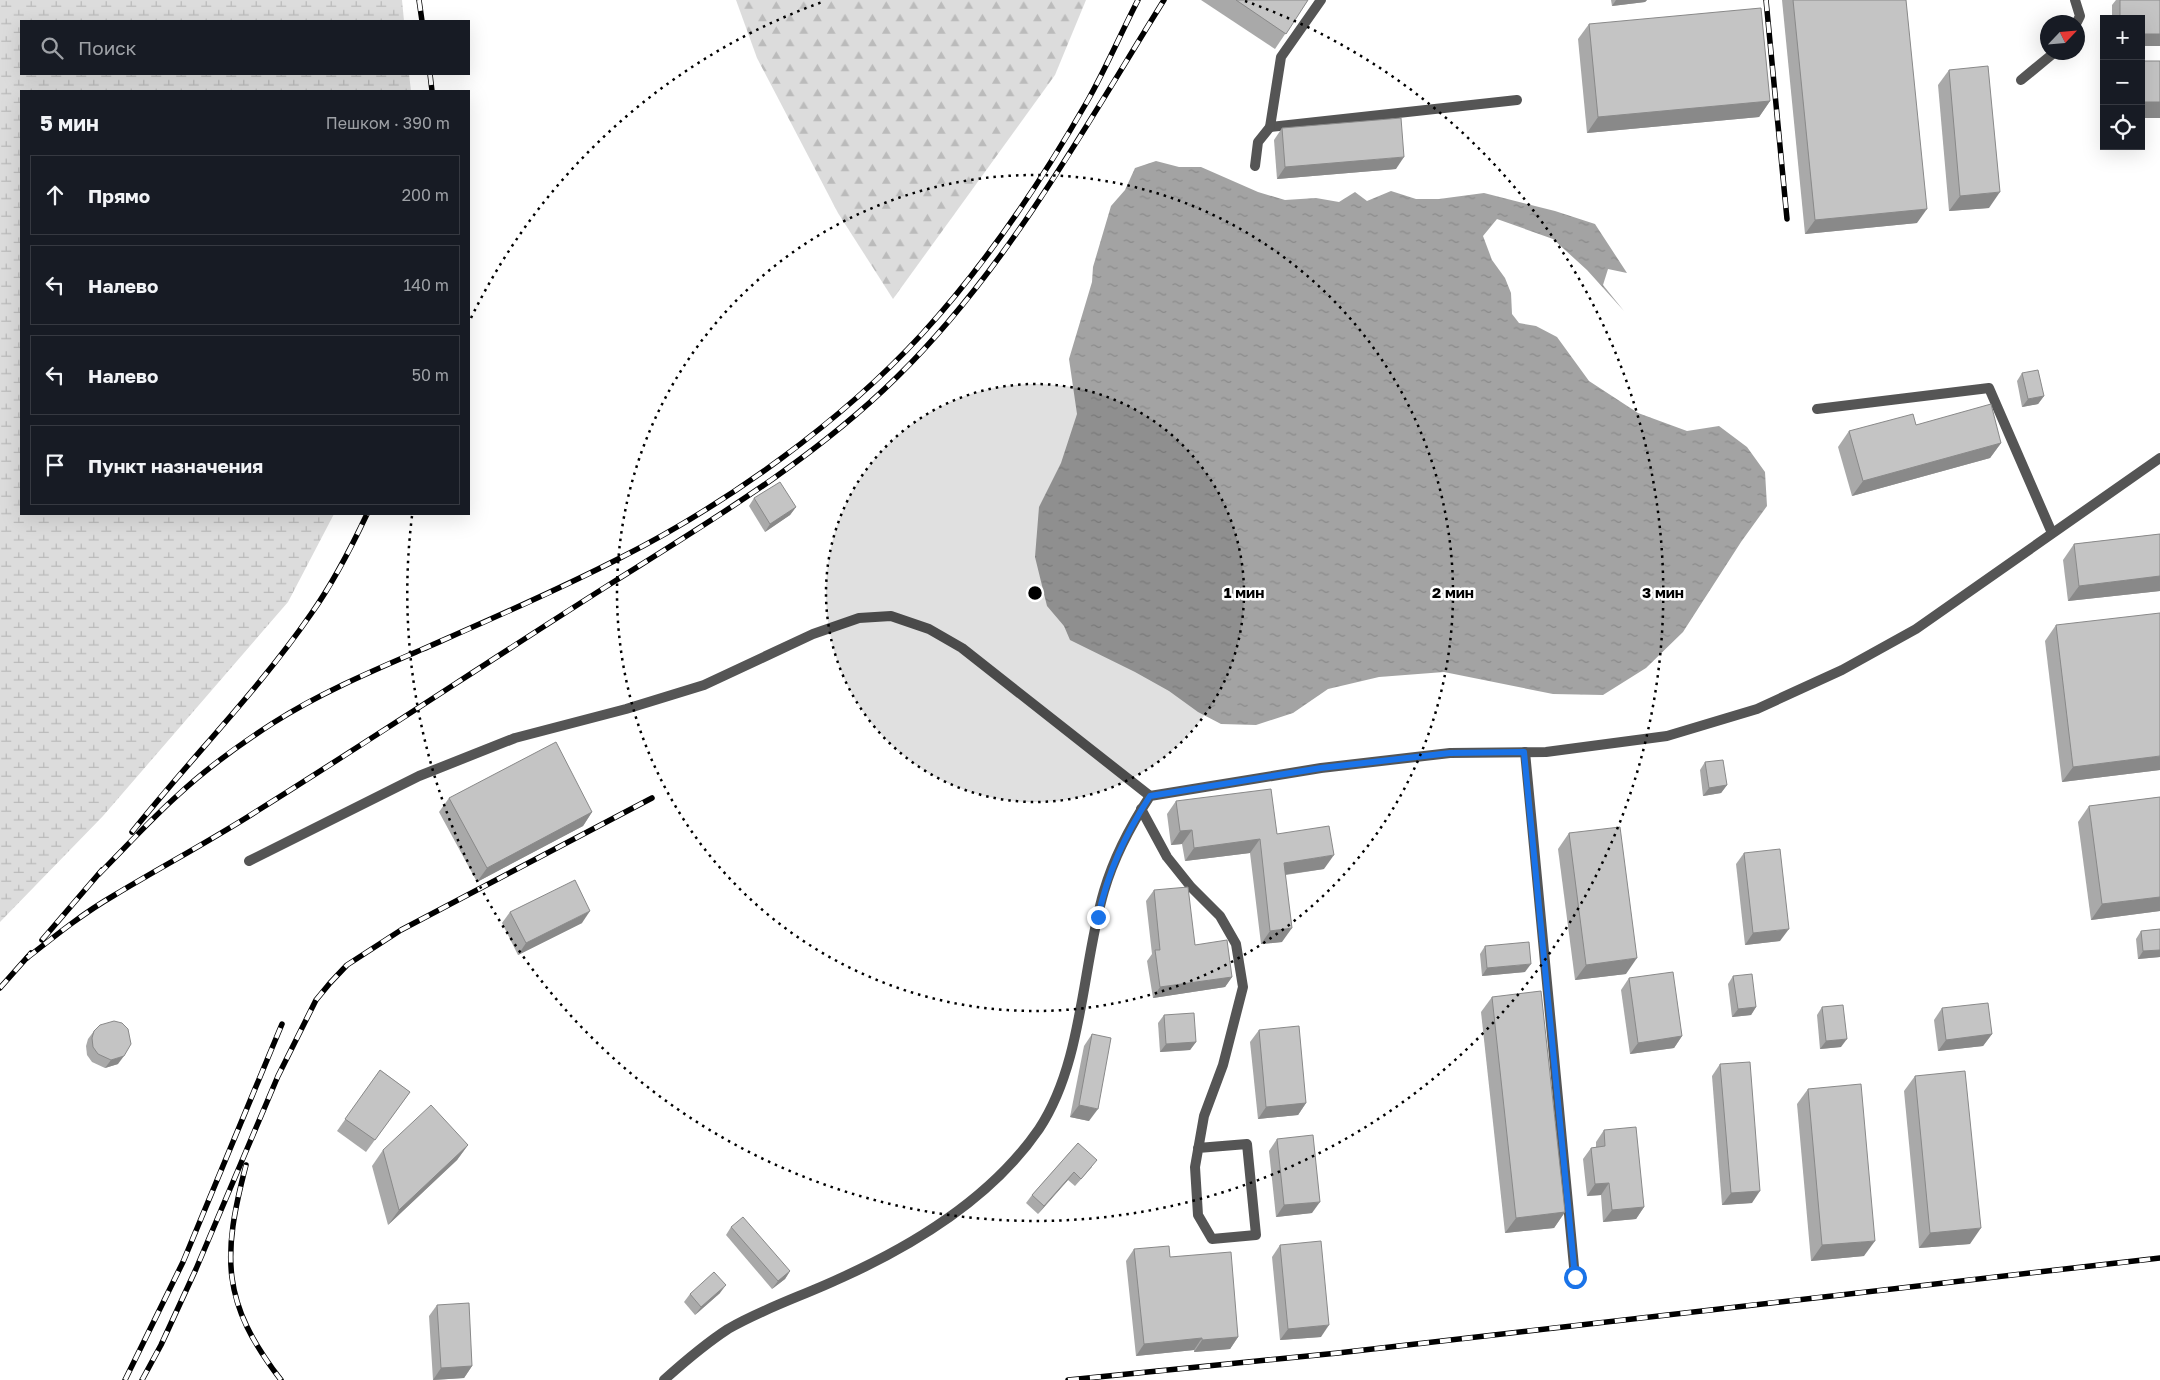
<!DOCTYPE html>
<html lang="ru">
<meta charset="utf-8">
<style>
:root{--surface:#171b24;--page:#20242c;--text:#f1f3f6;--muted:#9ea1a6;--line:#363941}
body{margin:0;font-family:"Golos Text",sans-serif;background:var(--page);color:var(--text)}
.controls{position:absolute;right:15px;top:15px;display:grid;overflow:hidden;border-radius:0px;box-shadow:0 5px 20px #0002}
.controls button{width:45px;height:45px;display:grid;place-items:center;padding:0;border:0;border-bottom:1px solid var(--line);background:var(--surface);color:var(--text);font:25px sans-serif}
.compass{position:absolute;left:2040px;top:15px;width:45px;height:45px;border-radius:50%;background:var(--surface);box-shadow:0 5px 20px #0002;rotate:64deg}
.stop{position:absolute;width:15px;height:15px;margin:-11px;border:4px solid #1a73e8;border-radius:50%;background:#fff}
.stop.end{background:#1a73e8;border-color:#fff;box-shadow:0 1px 5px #0008}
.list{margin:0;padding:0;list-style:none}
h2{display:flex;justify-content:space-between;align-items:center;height:65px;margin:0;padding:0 20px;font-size:21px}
h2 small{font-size:16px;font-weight:400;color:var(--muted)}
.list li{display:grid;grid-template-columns:32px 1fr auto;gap:15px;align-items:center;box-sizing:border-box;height:80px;margin:0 10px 10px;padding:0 10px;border:1px solid var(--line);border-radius:0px}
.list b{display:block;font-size:19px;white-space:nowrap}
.list em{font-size:16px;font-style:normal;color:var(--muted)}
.icon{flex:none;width:28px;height:28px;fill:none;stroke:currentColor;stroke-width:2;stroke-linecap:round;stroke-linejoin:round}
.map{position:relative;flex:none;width:2160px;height:1380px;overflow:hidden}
.search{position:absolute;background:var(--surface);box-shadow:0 5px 20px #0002;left:20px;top:20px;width:450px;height:55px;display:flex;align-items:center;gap:12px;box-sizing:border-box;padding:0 18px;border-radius:0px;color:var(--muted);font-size:19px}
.panel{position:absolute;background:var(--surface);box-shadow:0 5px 20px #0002;left:20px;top:90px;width:450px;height:425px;border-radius:0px}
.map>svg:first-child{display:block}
.forest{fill:url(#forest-firs)}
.wetland{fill:url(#wetland-marsh)}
.water{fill:url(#water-ripples)}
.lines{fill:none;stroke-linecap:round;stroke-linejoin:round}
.lane{stroke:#555;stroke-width:10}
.street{stroke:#555;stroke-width:10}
.rail-casing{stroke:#000;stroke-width:5.5}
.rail{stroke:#fff;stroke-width:4;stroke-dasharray:11;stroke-linecap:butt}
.wall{fill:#a9a9a9}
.shaded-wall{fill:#898989}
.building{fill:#c4c4c4;stroke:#898989}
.route{stroke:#1a73e8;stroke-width:6}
.ring{fill:none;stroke:#000;stroke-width:2.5;stroke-dasharray:2.5 5}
.centre{fill:#000;stroke:#fff;stroke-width:2.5}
.ring-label{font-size:15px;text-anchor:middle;font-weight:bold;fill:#000;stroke:#fff;stroke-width:5;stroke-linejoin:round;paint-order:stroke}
</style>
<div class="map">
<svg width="2160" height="1380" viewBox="0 0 2160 1380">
<defs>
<pattern id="forest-firs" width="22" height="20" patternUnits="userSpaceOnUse" patternTransform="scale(1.25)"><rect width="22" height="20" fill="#dcdcdc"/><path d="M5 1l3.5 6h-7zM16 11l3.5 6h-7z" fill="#bbb"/></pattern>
<pattern id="wetland-marsh" width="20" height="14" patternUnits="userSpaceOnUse" patternTransform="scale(1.25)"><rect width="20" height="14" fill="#dcdcdc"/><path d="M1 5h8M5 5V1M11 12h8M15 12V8" fill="none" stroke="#bbb"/></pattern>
<pattern id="water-ripples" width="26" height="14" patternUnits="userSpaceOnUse" patternTransform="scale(1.25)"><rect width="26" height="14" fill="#a3a3a3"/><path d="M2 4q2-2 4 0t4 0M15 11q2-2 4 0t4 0" fill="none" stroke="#8b8b8b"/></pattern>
</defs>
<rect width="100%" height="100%" fill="#fff"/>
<path class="forest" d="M736 0H1086L1055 75 893 299 838 213 757 58Z"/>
<path class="wetland" d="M0 0H402L404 21H21V74H409L411 91H21V514H334L288 602 103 816 0 922Z"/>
<path class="water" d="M1156 161 1179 167H1201L1258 192 1285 200 1316 198 1339 202 1355 192 1367 201 1391 191 1416 199H1439L1484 193 1555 211 1595 224 1627 273 1608 269 1603 285 1624 311 1587 270 1553 239 1497 219 1483 236 1492 260 1505 278 1511 293 1512 314 1519 323 1536 326 1557 337 1589 381 1638 413 1687 431 1719 426 1747 447 1765 472 1767 506 1741 542 1683 632 1646 668 1603 695 1553 694 1444 672 1379 677 1328 689 1293 713 1256 725 1221 724 1198 712 1169 691 1135 672 1070 640 1064 626 1047 606 1035 557 1039 507 1061 463 1077 414 1069 359 1092 282 1093 267 1111 206 1125 190 1135 168Z"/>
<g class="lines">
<g class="lane">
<path d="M1321 0 1281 57 1270 127 1517 100"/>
<path d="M2075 0 2080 16 2077 22"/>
<path d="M2021 80 2055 52"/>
<path d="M1255 166 1258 142 1270 127"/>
<path d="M1817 409 1989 388 2052 533"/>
<path d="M1525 752 1575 1277"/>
<path d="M1141 809 1167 857 1191 887 1220 916 1236 944 1243 987 1223 1065 1204 1116 1195 1167 1198 1215 1212 1239 1256 1235 1247 1144 1198 1148"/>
<path d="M249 861 419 776 515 738 626 709 704 685 813 634 859 618 891 616 929 629 962 648 1150 796"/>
</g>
<path class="street" d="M664 1380C684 1362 705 1344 728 1329 764 1308 805 1295 843 1277 916 1244 993 1196 1039 1129 1083 1063 1082 966 1104 891 1114 857 1131 825 1150 796L1321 768 1450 753 1546 752 1667 736 1757 709 1842 670 1916 629 2160 458"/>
<defs>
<g id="rail">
<path d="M419 0 422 21"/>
<path d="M1766 0 1787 219"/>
<path d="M430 74 432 91"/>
<path d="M132 832C190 759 258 691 311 614 333 583 351 548 367 514"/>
<path d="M99 874C125 848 150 820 178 795 207 768 239 745 273 723 320 693 372 671 423 649 489 620 556 591 620 558 727 504 841 422 922 334 986 264 1041 182 1088 100 1106 68 1121 33 1138 0"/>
<path d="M42 940 102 870"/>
<path d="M27 958C55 936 82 914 113 896 161 867 210 841 257 811 377 736 495 657 615 581 712 520 814 459 897 377 1007 269 1083 130 1164 0"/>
<path d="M0 988 31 953"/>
<path d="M246 1165C222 1257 221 1302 281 1380"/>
<path d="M125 1380 183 1262 282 1024"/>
<path d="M142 1380 161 1345 196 1269 278 1076 316 1000 330 983 347 965 401 930 652 798"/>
<path d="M1068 1380 1338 1353 2160 1258"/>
</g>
</defs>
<use href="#rail" class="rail-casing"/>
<use href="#rail" class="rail"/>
</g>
<g class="wall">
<path d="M1201 0H1308L1275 49Z"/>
<path d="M1611 0H1647L1645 2 1612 6Z"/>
<path d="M1782 0H1906L1917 223 1805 234Z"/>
<path d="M2116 0H2160V46H2141V19H2112V5Z"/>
<path d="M1589 24 1770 101 1759 117 1587 133 1578 39Z"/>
<path d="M1949 70 1989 208 1949 211 1938 85Z"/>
<path d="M1282 128 1396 169 1277 179 1274 140Z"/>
<path d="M2022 373 2044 396 2038 404 2022 407 2017 381Z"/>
<path d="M1916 425 2001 443 1990 458 1852 496 1838 447 1849 431Z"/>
<path d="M754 498 796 507 790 515 765 532 749 506Z"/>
<path d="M2160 534V591L2068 601 2063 560 2074 544Z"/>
<path d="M2056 625 2160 770 2062 782 2045 641Z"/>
<path d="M1705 762 1727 785 1721 793 1703 796 1700 770Z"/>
<path d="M2160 797V911L2091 920 2078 822 2089 806Z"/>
<path d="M449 798 592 812 583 826 477 882 439 812Z"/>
<path d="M1176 801 1277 834 1324 869 1286 875 1282 942 1261 944 1250 853 1185 861 1182 844 1171 845 1167 814Z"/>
<path d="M1569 833 1626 974 1575 980 1558 849Z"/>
<path d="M1744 853 1780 941 1745 945 1736 864Z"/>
<path d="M1154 890 1195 945 1232 977 1225 987 1153 998 1147 961 1152 954 1146 901Z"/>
<path d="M510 912 582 923 518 955 502 923Z"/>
<path d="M2160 929V957L2138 959 2136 939 2141 931Z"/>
<path d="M1485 946 1525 972 1482 976 1480 954Z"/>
<path d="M1733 976 1756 1007 1751 1015 1732 1017 1728 984Z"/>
<path d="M1629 978 1682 1036 1674 1048 1630 1054 1621 990Z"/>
<path d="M1492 997 1565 1212 1554 1228 1505 1233 1481 1012Z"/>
<path d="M1822 1007 1841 1047 1820 1049 1817 1015Z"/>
<path d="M1942 1008 1992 1034 1983 1046 1938 1051 1934 1020Z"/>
<path d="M1164 1015 1196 1042 1190 1050 1160 1052 1158 1023Z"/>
<path d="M1259 1030 1306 1103 1298 1115 1258 1119 1250 1042Z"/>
<path d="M94 1031 118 1064 105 1068 92 1062 87 1055 86 1046 88 1039Z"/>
<path d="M1092 1034 1089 1121 1070 1117 1084 1046Z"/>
<path d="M1720 1064 1752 1203 1722 1205 1712 1076Z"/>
<path d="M380 1070 410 1092 366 1152 337 1131Z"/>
<path d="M1915 1076 1970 1244 1919 1248 1904 1091Z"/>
<path d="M1808 1089 1864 1256 1811 1261 1797 1104Z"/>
<path d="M1604 1130 1644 1207 1636 1219 1603 1222 1601 1195 1587 1196 1583 1159 1591 1148 1596 1147V1142Z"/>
<path d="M1277 1139 1312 1213 1276 1217 1269 1151Z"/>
<path d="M1078 1143 1092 1167 1075 1186 1068 1180 1038 1214 1026 1203 1032 1195Z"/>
<path d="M468 1145 457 1160 388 1225 372 1166 383 1150Z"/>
<path d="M731 1227 790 1271 785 1279 772 1289 726 1235Z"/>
<path d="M1280 1245 1321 1337 1280 1340 1272 1257Z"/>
<path d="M1134 1249 1170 1257 1238 1337 1230 1349 1194 1352V1350L1136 1356 1126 1261Z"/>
<path d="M720 1293 695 1315 684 1302 690 1294Z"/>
<path d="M437 1305 472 1366 464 1378 433 1380 429 1316Z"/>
</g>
<g class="shaded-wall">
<path d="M1616 0H1647L1645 2 1612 6Z"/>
<rect x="2141" y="34" width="19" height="12"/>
<path d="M1770 101 1759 117 1587 133 1598 117Z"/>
<rect x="2141" y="102" width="19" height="16"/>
<path d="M1404 157 1396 169 1277 179 1285 167Z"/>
<path d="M2000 192 1989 208 1949 211 1960 196Z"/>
<path d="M1927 209 1917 223 1805 234 1815 220Z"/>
<path d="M2044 396 2038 404 2022 407 2028 399Z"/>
<path d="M2001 443 1990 458 1852 496 1863 481Z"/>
<path d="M796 507 790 515 765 532 770 524Z"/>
<path d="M2160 576V591L2068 601 2079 586Z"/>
<path d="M2160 756V770L2062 782 2073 767Z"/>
<path d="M1727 785 1721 793 1703 796 1709 788Z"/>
<path d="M592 812 583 826 477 882 487 868Z"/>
<path d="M1192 830 1182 844 1171 845 1180 831Z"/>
<path d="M1260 839 1250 853 1185 861 1194 848Z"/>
<path d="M1334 855 1324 869 1275 876 1284 863Z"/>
<path d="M2160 897V911L2091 920 2102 904Z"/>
<path d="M590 911 582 923 518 955 526 943Z"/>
<path d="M1292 928 1282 942 1261 944 1270 931Z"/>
<path d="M1789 929 1780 941 1745 945 1753 933Z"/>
<path d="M2160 950V957L2138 959 2143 951Z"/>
<path d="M1637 958 1626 974 1575 980 1586 965Z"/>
<path d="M1531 964 1525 972 1482 976 1487 968Z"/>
<path d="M1232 977 1225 987 1153 998 1160 987Z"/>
<path d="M1756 1007 1751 1015 1732 1017 1738 1009Z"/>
<path d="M1992 1034 1983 1046 1938 1051 1946 1040Z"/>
<path d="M1682 1036 1674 1048 1630 1054 1638 1043Z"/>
<path d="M1847 1039 1841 1047 1820 1049 1826 1041Z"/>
<path d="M1196 1042 1190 1050 1160 1052 1166 1044Z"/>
<path d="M124 1056 118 1064 105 1068 111 1060Z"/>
<path d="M1306 1103 1298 1115 1258 1119 1266 1107Z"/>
<path d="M1079 1105 1098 1109 1089 1121 1070 1117Z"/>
<path d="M468 1145 457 1160 388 1225 399 1210Z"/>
<path d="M1074 1172 1068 1180 1038 1214 1044 1206Z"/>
<path d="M1609 1183 1601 1195 1587 1196 1595 1184Z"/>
<path d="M1760 1191 1752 1203 1722 1205 1731 1193Z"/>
<path d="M1320 1202 1312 1213 1276 1217 1284 1205Z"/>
<path d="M1644 1207 1636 1219 1603 1222 1612 1210Z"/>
<path d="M1565 1212 1554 1228 1505 1233 1516 1218Z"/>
<path d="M1981 1228 1970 1244 1919 1248 1930 1233Z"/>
<path d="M1875 1241 1864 1256 1811 1261 1822 1245Z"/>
<path d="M790 1271 785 1279 772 1289 778 1281Z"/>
<path d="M726 1285 720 1293 695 1315 701 1307Z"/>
<path d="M1329 1325 1321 1337 1280 1340 1288 1329Z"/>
<path d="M1238 1337 1230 1349 1194 1352 1202 1340Z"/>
<path d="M1202 1338 1194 1350 1136 1356 1144 1344Z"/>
<path d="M472 1366 464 1378 433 1380 441 1368Z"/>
</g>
<g class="building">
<path d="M1236 0H1308L1286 34Z"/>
<path d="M1793 0H1906L1927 209 1815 220Z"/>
<path d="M2120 0H2160V34H2141V19H2120Z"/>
<path d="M1761 8 1770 101 1598 117 1589 24Z"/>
<rect x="2141" y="61" width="19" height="41"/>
<path d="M1988 66 2000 192 1960 196 1949 70Z"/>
<path d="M1401 118 1404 157 1285 167 1282 128Z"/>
<path d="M2038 370 2044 396 2028 399 2022 373Z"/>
<path d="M1991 404 2001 443 1863 481 1849 431 1913 414 1916 425Z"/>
<path d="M780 482 796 507 770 524 754 498Z"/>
<path d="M2160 534V576L2079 586 2074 544Z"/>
<path d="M2160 613V756L2073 767 2056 625Z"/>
<path d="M556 742 592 812 487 868 449 798Z"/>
<path d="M1723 760 1727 785 1709 788 1705 762Z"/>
<path d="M1271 789 1277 834 1329 826 1334 855 1284 863 1292 928 1270 931 1260 839 1194 848 1192 830 1180 831 1176 801Z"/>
<path d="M2160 797V897L2102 904 2089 806Z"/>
<path d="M1620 827 1637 958 1586 965 1569 833Z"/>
<path d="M1780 849 1789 929 1753 933 1744 853Z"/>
<path d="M575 880 590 911 526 943 510 912Z"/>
<path d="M1188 887 1195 945 1227 940 1232 977 1160 987 1155 950H1160L1154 890Z"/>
<path d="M2160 929V950L2143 951 2141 931Z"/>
<path d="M1529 942 1531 964 1487 968 1485 946Z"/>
<path d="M1673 972 1682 1036 1638 1043 1629 978Z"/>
<path d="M1752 974 1756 1007 1738 1009 1733 976Z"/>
<path d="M1541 991 1565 1212 1516 1218 1492 997Z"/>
<path d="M1988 1003 1992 1034 1946 1040 1942 1008Z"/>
<path d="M1843 1005 1847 1039 1826 1041 1822 1007Z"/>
<path d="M1194 1013 1196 1042 1166 1044 1164 1015Z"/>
<path d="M114 1021 122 1023 128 1029 131 1044 124 1056 111 1060 98 1054 93 1047 92 1038 94 1031 100 1025Z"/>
<path d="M1299 1026 1306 1103 1266 1107 1259 1030Z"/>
<path d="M1092 1034 1111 1038 1098 1109 1079 1105Z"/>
<path d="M1750 1062 1760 1191 1731 1193 1720 1064Z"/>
<path d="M380 1070 410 1092 375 1140 345 1119Z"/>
<path d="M1965 1071 1981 1228 1930 1233 1915 1076Z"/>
<path d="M1861 1084 1875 1241 1822 1245 1808 1089Z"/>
<path d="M431 1105 468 1145 399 1210 383 1150Z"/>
<path d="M1636 1127 1644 1207 1612 1210 1609 1183 1595 1184 1591 1148 1605 1146 1604 1130Z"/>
<path d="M1313 1135 1320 1202 1284 1205 1277 1139Z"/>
<path d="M1078 1143 1097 1160 1081 1179 1074 1172 1044 1206 1032 1195Z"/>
<path d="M743 1217 790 1271 778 1281 731 1227Z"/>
<path d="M1321 1241 1329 1325 1288 1329 1280 1245Z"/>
<path d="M1169 1246 1170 1257 1231 1252 1238 1337 1202 1340V1338L1144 1344 1134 1249Z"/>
<path d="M714 1272 726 1285 701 1307 690 1294Z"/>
<path d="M469 1303 472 1366 441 1368 437 1305Z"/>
</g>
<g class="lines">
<path class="route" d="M1098 917C1108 871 1125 835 1150 796L1321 768 1450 753 1524 752 1575 1277"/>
</g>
<circle cx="1035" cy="593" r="209" fill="#000" fill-opacity=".12"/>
<g class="ring">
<circle cx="1035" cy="593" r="209"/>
<circle cx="1035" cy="593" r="418"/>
<path d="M471 318A628 628 0 0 1 825 1M1245 1A628 628 0 1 1 412 516"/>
</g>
<circle cx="1035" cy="593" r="8" class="centre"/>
<g class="ring-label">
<text x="1244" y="598">1 мин</text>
<text x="1453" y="598">2 мин</text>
<text x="1663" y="598">3 мин</text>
</g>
</svg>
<div class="controls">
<button>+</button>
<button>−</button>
<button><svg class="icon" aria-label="locate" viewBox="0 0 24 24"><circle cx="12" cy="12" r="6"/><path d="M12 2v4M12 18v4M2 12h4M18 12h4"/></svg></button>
</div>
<svg class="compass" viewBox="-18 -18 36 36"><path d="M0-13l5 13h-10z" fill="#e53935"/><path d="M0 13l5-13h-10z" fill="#9ea1a6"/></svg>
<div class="stop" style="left:1575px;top:1277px"></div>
<div class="stop end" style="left:1098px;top:917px"></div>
<div class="search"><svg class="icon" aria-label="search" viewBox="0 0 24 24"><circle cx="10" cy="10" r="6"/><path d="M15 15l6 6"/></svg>Поиск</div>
<section class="panel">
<h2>5 мин<small>Пешком · 390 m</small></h2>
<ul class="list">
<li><svg class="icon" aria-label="ahead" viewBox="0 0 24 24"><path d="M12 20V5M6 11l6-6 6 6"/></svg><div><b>Прямо</b></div><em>200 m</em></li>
<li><svg class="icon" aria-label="left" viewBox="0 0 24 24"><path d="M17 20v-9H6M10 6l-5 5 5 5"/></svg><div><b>Налево</b></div><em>140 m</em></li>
<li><svg class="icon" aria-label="left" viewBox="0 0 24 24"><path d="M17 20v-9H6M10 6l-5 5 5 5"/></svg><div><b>Налево</b></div><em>50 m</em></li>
<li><svg class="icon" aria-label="arrive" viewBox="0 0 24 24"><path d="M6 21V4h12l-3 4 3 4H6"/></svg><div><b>Пункт назначения</b></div></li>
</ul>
</section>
</div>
